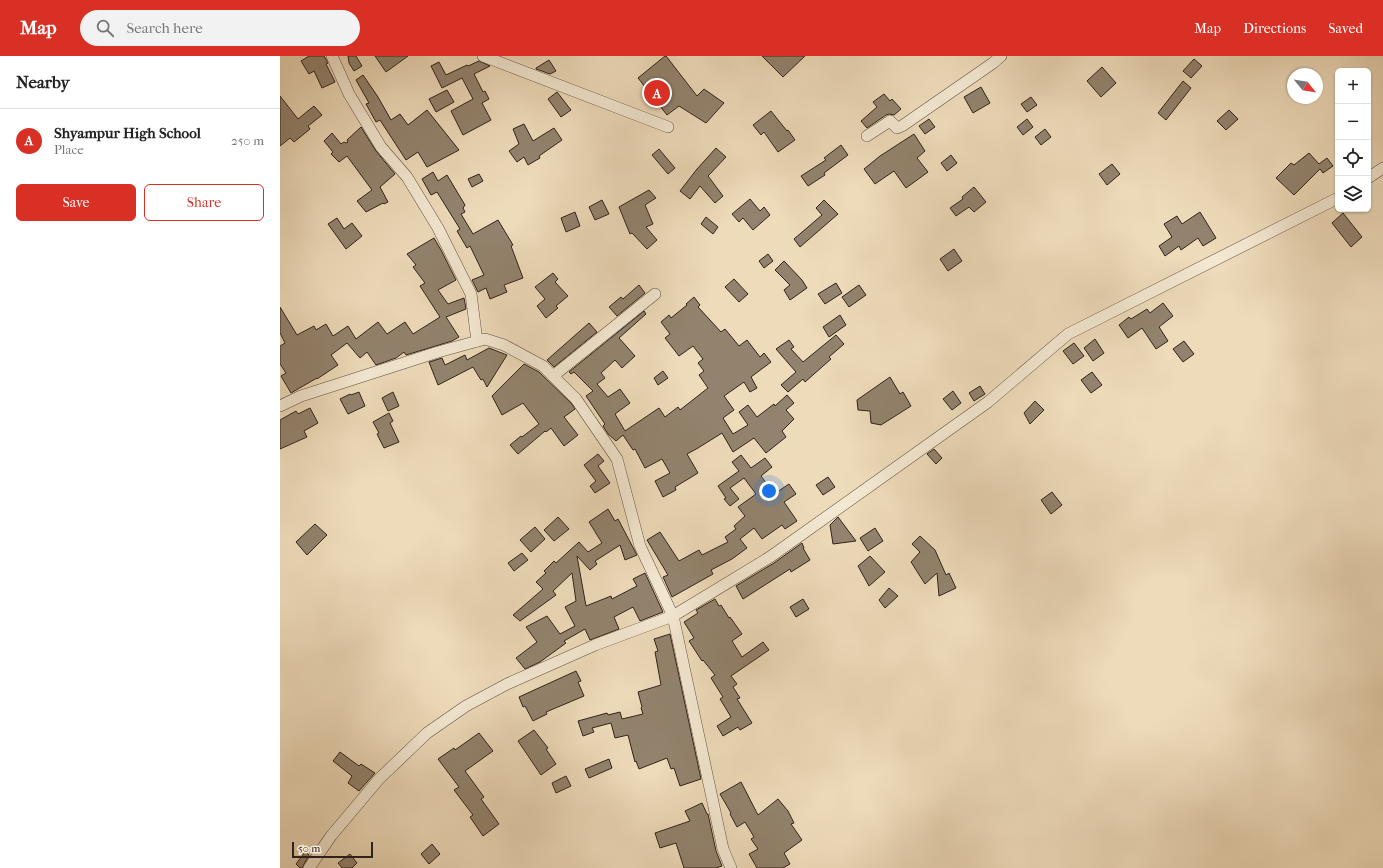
<!DOCTYPE html>
<meta charset="utf-8">
<style>
:root{--surface:#fff;--page:#f2f2f2;--text:#222;--muted:#767676;--line:#e0e0e0;--accent:#d93025}
body{margin:0;font-family:"IM FELL French Canon",serif;background:var(--page);color:var(--text)}
.controls{position:absolute;right:12px;top:12px;display:grid;overflow:hidden;border-radius:6px;box-shadow:0 1px 3px #0004}
.controls button{width:36px;height:36px;display:grid;place-items:center;padding:0;border:0;border-bottom:1px solid var(--line);background:var(--surface);color:var(--text);font:20px sans-serif}
.compass{position:absolute;left:1007px;top:12px;width:36px;height:36px;border-radius:50%;background:var(--surface);box-shadow:0 1px 3px #0004;rotate:120deg}
.scale{position:absolute;left:12px;bottom:10px;width:81px;box-sizing:border-box;padding-left:4px;border:2px solid #31231b;border-top:0;font-size:11px;line-height:14px;white-space:nowrap;color:#31231b;-webkit-text-stroke:3px #f4e8d2;paint-order:stroke}
.you{position:absolute;left:489px;top:435px;width:14px;height:14px;margin:-10px;border:3px solid #fff;border-radius:50%;background:#1a73e8;box-shadow:0 0 0 6px #1a73e833}
.badge{display:grid;place-items:center;width:26px;height:26px;border-radius:50%;background:var(--accent);color:#fff;font-size:13px;font-weight:700}
.pin{position:absolute;translate:-50% -50%;border:2px solid #fff;box-shadow:0 1px 4px #0006}
.list{margin:0;padding:0;list-style:none}
h2{display:flex;justify-content:space-between;align-items:center;height:52px;margin:0;padding:0 16px;font-size:17px}
h2 small{font-size:13px;font-weight:400;color:var(--muted)}
.list li{display:grid;grid-template-columns:26px 1fr auto;gap:12px;align-items:center;box-sizing:border-box;height:64px;padding:0 16px;border-top:1px solid var(--line)}
.list b{display:block;font-size:15px;white-space:nowrap}
.list p{margin:0;font-size:13px;white-space:nowrap;color:var(--muted)}
.list em{font-size:13px;font-style:normal;color:var(--muted)}
.actions{display:flex;gap:8px;padding:12px 16px}
.actions a{flex:1;padding:9px 0;border:1px solid var(--accent);border-radius:6px;text-align:center;font-size:14px;color:var(--accent)}
.actions .main{background:var(--accent);color:#fff}
.icon{flex:none;width:22px;height:22px;fill:none;stroke:currentColor;stroke-width:2;stroke-linecap:round;stroke-linejoin:round}
.map{position:relative;flex:none;width:1103px;height:812px;overflow:hidden}
header{display:flex;align-items:center;gap:24px;box-sizing:border-box;height:56px;padding:0 20px;background:var(--accent);color:#fff}
header strong{font-size:19px}
nav{display:flex;gap:22px;margin-inline-start:auto;font-size:14px}
.search{width:280px;height:36px;background:var(--page);display:flex;align-items:center;gap:10px;box-sizing:border-box;padding:0 14px;border-radius:22px;color:var(--muted);font-size:15px}
main{display:flex}
aside{flex:1;background:var(--surface)}
.map>svg:first-child{display:block}
.building{fill:#93836e;stroke:#31231b}
.lines{fill:none;stroke-linecap:round;stroke-linejoin:round}
.minor-casing{stroke:#605143;stroke-width:12}
.minor{stroke:#f4e8d2;stroke-width:11}
</style>
<header>
<strong>Map</strong>
<div class="search"><svg class="icon" aria-label="search" viewBox="0 0 24 24"><circle cx="10" cy="10" r="6"/><path d="M15 15l6 6"/></svg>Search here</div>
<nav><a>Map</a><a>Directions</a><a>Saved</a></nav>
</header>
<main>
<aside>
<h2>Nearby<small></small></h2>
<ul class="list">
<li><span class="badge">A</span><div><b>Shyampur High School</b><p>Place</p></div><em>250 m</em></li>
</ul>
<div class="actions"><a class="main">Save</a><a>Share</a></div>
</aside>
<div class="map">
<svg width="1103" height="812" viewBox="0 0 1103 812">
<rect width="100%" height="100%" fill="#eedbba"/>
<filter id="stains"><feTurbulence type="fractalNoise" baseFrequency=".005" numOctaves="4"/><feColorMatrix values="0 0 0 0 .2 0 0 0 0 .09 0 0 0 0 .02 0 0 0 .5 -.17"/></filter>
<radialGradient id="worn" r=".72"><stop offset=".6" stop-color="#630" stop-opacity="0"/><stop offset="1" stop-color="#630" stop-opacity=".3"/></radialGradient>
<g class="building">
<path d="M29 0H44L48 7 46 8 55 26 42 32 34 15 29 18 21 5Z"/>
<path d="M68 0H76L82 10 74 15 69 7Z"/>
<path d="M95 0H128L106 16Z"/>
<path d="M385 0H386L417 40 424 33 444 47 426 67 399 50 387 59 358 22Z"/>
<path d="M482 0H525L503 21Z"/>
<path d="M914 3 922 10 911 22 903 15Z"/>
<path d="M269 4 276 15 270 18 256 13V12Z"/>
<path d="M199 5 210 10 194 18 203 36 205 35 209 43 202 47 211 64 183 79 171 55 193 43 182 22 162 32 151 10 159 6 166 19 187 9 188 10Z"/>
<path d="M822 11 836 27 821 41 807 25Z"/>
<path d="M83 19 98 41 111 64 120 58 128 69 147 54 179 94 147 111 138 96 126 104 100 64 96 66 86 48 89 47 76 24Z"/>
<path d="M903 25 911 32 886 64 878 57Z"/>
<path d="M701 31 710 47 693 57 684 41Z"/>
<path d="M167 34 174 46 156 56 149 43Z"/>
<path d="M277 36 291 54 281 61 268 43Z"/>
<path d="M604 38 610 45 612 43 621 53 614 59 609 58 606 59 587 72 581 65 597 51 593 46Z"/>
<path d="M0 40 18 63 34 50 42 59 28 70 30 73 14 86 10 82 0 90Z"/>
<path d="M751 41 757 49 747 56 741 48Z"/>
<path d="M949 54 958 63 946 74 937 65Z"/>
<path d="M491 55 507 75 508 74 515 84 498 96 484 76 481 79 473 69Z"/>
<path d="M649 63 655 71 645 78 639 70Z"/>
<path d="M747 63 753 71 743 79 737 71Z"/>
<path d="M244 68 253 85 274 72 282 84 259 100 260 102 248 109 244 101 237 106 229 95 239 88 233 73Z"/>
<path d="M81 71 96 95 115 118 100 131 108 146 104 148 103 147 86 156 77 145 92 134 67 100 59 106 51 98 53 96 44 85 52 77 61 88 64 86 66 87 68 86 67 84Z"/>
<path d="M765 73 771 81 761 89 755 81Z"/>
<path d="M634 78 645 95 637 102 648 116 626 132 614 115 595 128 584 113 600 100Z"/>
<path d="M561 89 568 99 544 117 545 119 528 130 521 120 546 104 544 102Z"/>
<path d="M436 92 446 101 428 120 443 140 435 147 420 130 410 143 400 135 417 113Z"/>
<path d="M379 93 395 112 388 118 372 99Z"/>
<path d="M1029 97 1039 108 1047 102 1053 110 1043 117 1040 113 1014 139 996 122 1011 107 1014 109Z"/>
<path d="M671 99 677 107 667 115 661 107Z"/>
<path d="M832 108 840 118 827 129 819 118Z"/>
<path d="M153 116 158 125 167 119 185 149 183 152 185 156 181 158 193 178 218 164 233 189 231 190 243 222 224 229 227 236 210 243 206 232 198 236 192 224 204 219 190 190 187 192 177 175 180 173 157 136 151 139 142 123Z"/>
<path d="M199 118 203 125 192 131 188 123Z"/>
<path d="M694 131 706 146 694 156 689 151 676 160 670 152 683 143 682 141Z"/>
<path d="M369 134 376 142 365 149 373 168 366 171 377 184 367 193 352 177 350 178 339 151Z"/>
<path d="M470 143 480 155 484 151 490 159 473 174 463 162 459 166 452 158Z"/>
<path d="M322 144 329 158 315 164 309 151Z"/>
<path d="M544 144 558 158 520 191 514 183 542 159 536 152Z"/>
<path d="M295 156 300 170 286 176 281 162Z"/>
<path d="M920 156 936 182 923 190 918 182 901 194 899 190 885 200 879 190 892 181 884 168 897 160 902 168Z"/>
<path d="M1063 157 1082 181 1071 191 1052 167Z"/>
<path d="M426 161 438 171 433 178 421 168Z"/>
<path d="M57 162 64 173 72 167 82 180 66 193 48 168Z"/>
<path d="M154 182 161 194 176 224 158 234 168 248 184 242 186 253 166 261 179 281 172 285 126 299 124 296 116 302 96 309 87 296 80 302 67 287 51 299 58 309 37 323V322L11 337 1 320 6 317 0 308V290L5 287 0 277V251L17 279 34 270 36 274 46 268 53 280 68 270 76 283 98 266 107 278 125 266 133 278 160 261 140 230 145 227 133 211 136 209 127 198Z"/>
<path d="M674 193 682 205 668 215 660 203Z"/>
<path d="M488 198 493 205 484 212 479 205Z"/>
<path d="M504 205 522 224 527 232 510 244 504 234 510 229 495 214Z"/>
<path d="M273 217 278 223 275 226 288 240 276 250 278 252 266 262 257 250 265 243 255 231Z"/>
<path d="M454 223 468 238 459 246 445 231Z"/>
<path d="M556 227 562 237 545 248 538 238Z"/>
<path d="M359 229 365 237 337 260 329 251 341 241 343 243Z"/>
<path d="M579 229 586 239 569 251 562 241Z"/>
<path d="M414 241 420 249 418 251 441 276 445 273 459 290 467 284 480 301 484 297 491 306 471 321 477 332 470 336 464 326 444 340 454 354 443 362 453 378 468 369 459 356 468 349 477 361 494 348 495 350 507 339 514 347 506 354 514 363 502 375 506 381 486 397 474 382 453 396 442 377 418 392 407 398 418 417 395 431 396 434 383 441 375 425 390 417 382 403 365 412 355 393 353 394 343 379 336 385 328 378 323 370 325 368 306 340 313 335 294 316 291 318 289 316 364 255 366 258 339 282 355 300 342 312 335 304 321 317 325 322 317 328 328 341 340 333 350 347 335 358 345 375 379 352 385 361 398 351 400 354 428 332 419 319 424 315 418 307 423 303 413 290 399 300 385 282 390 278 381 266 389 259 391 262 407 249 406 248Z"/>
<path d="M883 247 893 260 879 271 888 285 876 293 862 272 848 282 839 269 849 261 851 263 867 253 870 257Z"/>
<path d="M560 259 566 269 549 281 543 271Z"/>
<path d="M309 267 317 276 274 311 267 304Z"/>
<path d="M556 279 564 288 549 301 551 303 525 326 523 323 508 336 501 329 516 316 496 293 509 284 514 291 511 293 523 306Z"/>
<path d="M815 283 824 297 813 305 804 292Z"/>
<path d="M904 285 914 298 903 306 893 293Z"/>
<path d="M794 287 804 300 793 308 783 295Z"/>
<path d="M209 292 227 299 207 331 203 323 201 324 193 311 158 329 149 306 162 302 165 309 185 299 187 304Z"/>
<path d="M244 308 259 316 291 347 295 353 284 361 298 379 284 390 271 372 266 376 265 375 238 398 230 389 241 380 242 381 259 368 243 347 222 359 212 340Z"/>
<path d="M383 315 388 322 378 329 374 322Z"/>
<path d="M812 316 822 329 811 337 801 324Z"/>
<path d="M610 321 620 338 623 336 631 350 601 369 591 367 590 355 578 354 577 344Z"/>
<path d="M700 330 705 338 694 345 689 337Z"/>
<path d="M673 335 681 347 672 354 663 343Z"/>
<path d="M79 336 85 350 68 358 60 343 70 338 71 339Z"/>
<path d="M113 336 119 350 108 355 102 342Z"/>
<path d="M755 345 764 354 750 368 744 357Z"/>
<path d="M30 352 38 367 24 375 27 381 0 393V364L16 355 18 358Z"/>
<path d="M109 357 113 365 110 367 119 386 104 392 97 378 99 377 93 366Z"/>
<path d="M654 393 662 402 656 408 647 398Z"/>
<path d="M318 398 324 405 318 410 330 427 315 437 310 430 316 425 304 409Z"/>
<path d="M461 399 471 412 485 402 492 411 481 420 494 438 509 428 516 438 504 446 517 465 505 473 502 469 482 483 474 472 460 483 467 492 452 503 431 514 433 518 392 541 383 521 388 519 367 484 380 476 399 505 419 494 422 499 448 486 445 481 456 473 454 470 465 460 458 451 476 438 464 422 450 432 459 443 450 450 444 443 446 442 438 430 459 415 452 406Z"/>
<path d="M548 421 555 431 543 439 536 429Z"/>
<path d="M772 436 782 449 771 458 761 444Z"/>
<path d="M328 453 335 465 338 463 357 499 345 504 340 489 315 505 317 508 310 514 297 500 306 550 331 540 332 543 357 530 353 523 365 517 383 556 360 565 353 551 334 561 339 573 310 584 305 573 284 585 286 587 260 606 245 613 236 602 257 586 246 571 267 560 280 578 295 570 285 551 296 545 292 517 273 535 276 539 240 565 233 559 263 533 256 526 266 517 264 515 274 505 276 507 299 486 308 496 322 487 309 466Z"/>
<path d="M278 461 289 473 274 485 264 474Z"/>
<path d="M558 461 576 485 553 488 550 469Z"/>
<path d="M35 468 47 479 27 499 16 486Z"/>
<path d="M255 471 265 483 251 496 240 484Z"/>
<path d="M595 472 603 485 588 495 580 482Z"/>
<path d="M640 480 655 494 666 519 669 517 676 532 659 540 657 517 645 528 631 506 640 496 632 488Z"/>
<path d="M522 487 524 492H523L530 504 511 516 510 513 463 543 456 530 494 507Z"/>
<path d="M242 497 248 504 234 515 228 507Z"/>
<path d="M590 500 605 516 589 530 578 510Z"/>
<path d="M609 532 618 540 605 552 599 544Z"/>
<path d="M435 543 439 550 441 549 449 562 450 561 462 578 452 585 462 601 483 586 489 594 451 620 457 628 453 631 460 642 457 643 472 667 460 674 458 671 443 680 437 670 451 661 440 643 443 641 431 622 435 619 423 604 422 605 409 585 414 582 404 566 418 557 416 554Z"/>
<path d="M523 543 529 553 516 561 510 551Z"/>
<path d="M390 578 421 723 400 730 394 712 391 713 387 702 359 713 356 705 355 706 348 679 335 682 331 667 312 672 314 676 303 680 298 665 327 657 328 659 340 656 342 663 363 658 361 652 362 651 358 636 381 629 375 596 378 595 374 583Z"/>
<path d="M296 615 301 625 298 626 304 640 266 656 267 658 253 665 245 650 243 651 239 641Z"/>
<path d="M254 674 268 692 266 693 276 708 261 719 238 685Z"/>
<path d="M199 677 213 695 185 715 204 741 201 743 219 768 203 780 190 761 193 759 174 734 179 731 158 703 174 692 175 694Z"/>
<path d="M60 696 79 710 81 708 95 717 79 735 68 727 72 720 53 705Z"/>
<path d="M329 703 332 712 309 722 305 713Z"/>
<path d="M286 720 291 730 276 737 272 727Z"/>
<path d="M461 726 478 759 498 743 508 755 514 767 511 768 522 784 504 797 510 808 503 812H477L469 798 478 793 471 783 474 781 465 766 457 771 450 758 451 757 440 738Z"/>
<path d="M422 747 427 758H428L436 795 442 810 436 812H404L396 787 380 792 375 777 410 765 405 755Z"/>
<path d="M152 788 160 798 149 808 141 798Z"/>
<path d="M25 796 29 799 22 812H20L16 808Z"/>
<path d="M70 798 77 807 72 812H62L58 807Z"/>
</g>
<g class="lines">
<defs>
<g id="minor">
<path d="M52 0 69 38 101 91 127 121 158 172 191 238 197 285"/>
<path d="M203 0 388 71"/>
<path d="M587 80 610 65 617 72 622 70 713 7 721 0"/>
<path d="M1088 122 1103 112"/>
<path d="M273 320 375 238"/>
<path d="M0 350 21 340 158 296 205 283 224 289 263 310 296 343 337 403 360 490 393 560 443 793 451 812"/>
<path d="M29 812 51 780 99 723 147 677 186 650 227 628 315 589 393 560 490 501 708 346 788 278 1058 142"/>
</g>
</defs>
<use href="#minor" class="minor-casing"/>
<use href="#minor" class="minor"/>
</g>
<rect width="100%" height="100%" filter="url(#stains)"/>
<rect width="100%" height="100%" fill="url(#worn)"/>
</svg>
<div class="controls">
<button>+</button>
<button>−</button>
<button><svg class="icon" aria-label="locate" viewBox="0 0 24 24"><circle cx="12" cy="12" r="6"/><path d="M12 2v4M12 18v4M2 12h4M18 12h4"/></svg></button>
<button><svg class="icon" aria-label="layers" viewBox="0 0 24 24"><path d="M12 4l9 5-9 5-9-5zM3 14l9 5 9-5"/></svg></button>
</div>
<svg class="compass" viewBox="-18 -18 36 36"><path d="M0-13l5 13h-10z" fill="#e53935"/><path d="M0 13l5-13h-10z" fill="#767676"/></svg>
<div class="scale">50 m</div>
<div class="you"></div>
<div class="pin badge" style="left:377px;top:37px">A</div>
</div>
</main>
